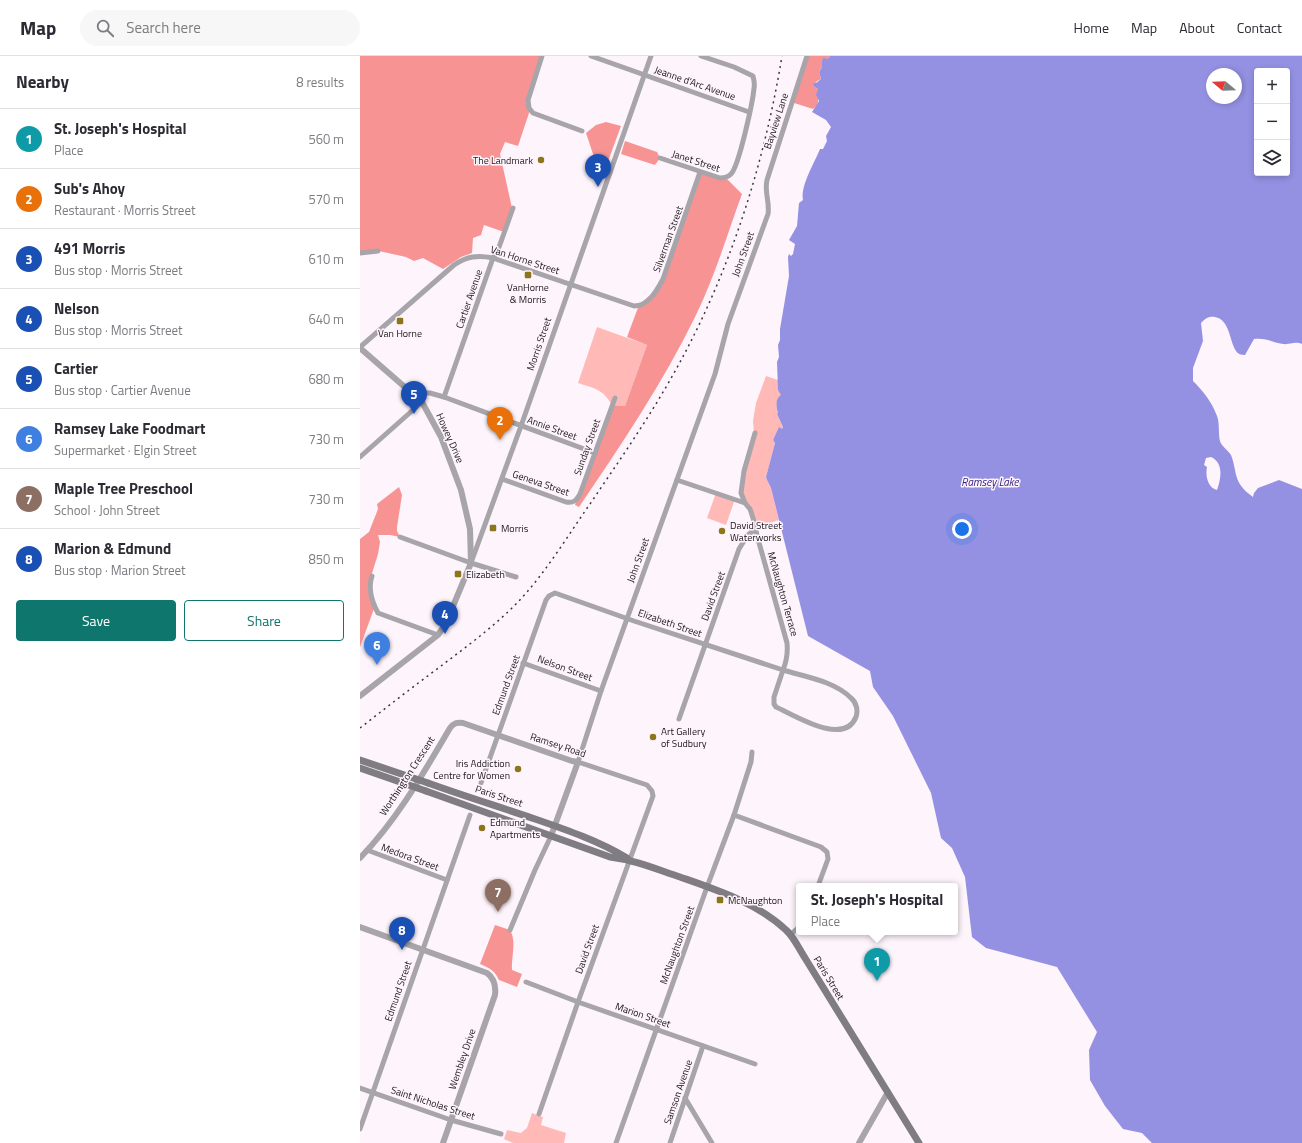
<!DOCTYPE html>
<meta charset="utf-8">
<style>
:root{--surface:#fff;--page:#f7f7f7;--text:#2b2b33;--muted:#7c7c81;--line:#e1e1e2;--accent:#0f766e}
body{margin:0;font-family:"Titillium Web",sans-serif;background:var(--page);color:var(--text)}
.controls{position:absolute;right:12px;top:12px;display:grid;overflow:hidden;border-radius:4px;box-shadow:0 2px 6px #0003}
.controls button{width:36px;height:36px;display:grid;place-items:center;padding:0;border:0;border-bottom:1px solid var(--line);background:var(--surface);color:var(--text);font:20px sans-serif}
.compass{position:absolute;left:846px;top:12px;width:36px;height:36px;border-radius:50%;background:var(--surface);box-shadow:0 2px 6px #0003;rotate:289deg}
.you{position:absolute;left:602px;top:473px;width:14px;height:14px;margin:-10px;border:3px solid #fff;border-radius:50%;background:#1a73e8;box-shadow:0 0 0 6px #1a73e833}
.badge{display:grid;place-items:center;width:26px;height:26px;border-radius:50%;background:var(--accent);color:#fff;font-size:13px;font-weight:700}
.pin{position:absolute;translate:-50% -33px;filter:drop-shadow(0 1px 2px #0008)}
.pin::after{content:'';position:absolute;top:21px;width:14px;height:12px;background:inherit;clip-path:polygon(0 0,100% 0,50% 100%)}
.popup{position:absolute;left:436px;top:827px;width:162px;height:52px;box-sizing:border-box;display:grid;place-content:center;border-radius:4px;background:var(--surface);filter:drop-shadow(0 1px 3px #0005);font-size:13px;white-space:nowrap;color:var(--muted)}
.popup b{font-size:15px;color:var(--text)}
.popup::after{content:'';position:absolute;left:50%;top:100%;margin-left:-8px;border:8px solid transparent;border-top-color:var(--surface)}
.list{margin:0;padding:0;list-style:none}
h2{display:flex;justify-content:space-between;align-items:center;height:52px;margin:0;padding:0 16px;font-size:17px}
h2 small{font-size:13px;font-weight:400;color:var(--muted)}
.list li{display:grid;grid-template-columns:26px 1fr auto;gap:12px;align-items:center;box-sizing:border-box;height:60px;padding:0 16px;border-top:1px solid var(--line)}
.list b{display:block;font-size:15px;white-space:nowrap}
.list p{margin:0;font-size:13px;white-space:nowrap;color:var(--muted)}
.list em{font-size:13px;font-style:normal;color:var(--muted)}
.actions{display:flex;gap:8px;padding:12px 16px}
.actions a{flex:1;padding:9px 0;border:1px solid var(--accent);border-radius:4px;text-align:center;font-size:14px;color:var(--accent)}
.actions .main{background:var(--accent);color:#fff}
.icon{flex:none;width:22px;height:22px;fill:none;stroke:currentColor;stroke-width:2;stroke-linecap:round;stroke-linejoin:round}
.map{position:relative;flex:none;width:942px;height:1087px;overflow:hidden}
header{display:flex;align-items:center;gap:24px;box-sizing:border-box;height:56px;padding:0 20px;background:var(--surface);border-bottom:1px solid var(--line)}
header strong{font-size:19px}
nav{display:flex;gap:22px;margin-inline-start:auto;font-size:14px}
.search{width:280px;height:36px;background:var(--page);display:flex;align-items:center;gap:10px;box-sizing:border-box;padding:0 14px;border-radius:22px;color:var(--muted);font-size:15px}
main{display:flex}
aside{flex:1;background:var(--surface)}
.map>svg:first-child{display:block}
.green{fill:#ffb9b7}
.forest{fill:#f79493}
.water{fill:#9491e3;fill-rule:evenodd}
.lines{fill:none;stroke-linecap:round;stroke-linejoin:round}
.minor{stroke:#a7a4aa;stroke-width:5}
.tertiary{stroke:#a7a4aa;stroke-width:6}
.secondary{stroke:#807c84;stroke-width:7}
.rail{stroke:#3a3539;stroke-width:1.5;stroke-dasharray:2 4;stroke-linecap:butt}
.secondary-bridge{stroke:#807c84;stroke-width:7}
.poi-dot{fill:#8d751a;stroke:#fef4fc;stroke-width:1.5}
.labels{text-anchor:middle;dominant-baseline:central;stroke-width:3;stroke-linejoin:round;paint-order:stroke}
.street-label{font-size:10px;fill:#1c171b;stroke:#fef4fc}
.poi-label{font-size:10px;fill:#1c171b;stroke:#fef4fc;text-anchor:start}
.water-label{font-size:11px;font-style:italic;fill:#33207e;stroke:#fef4fc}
</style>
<header>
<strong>Map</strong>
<div class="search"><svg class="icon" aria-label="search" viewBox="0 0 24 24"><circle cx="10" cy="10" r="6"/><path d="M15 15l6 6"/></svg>Search here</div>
<nav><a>Home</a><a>Map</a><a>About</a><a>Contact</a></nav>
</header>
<main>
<aside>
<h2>Nearby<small>8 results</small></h2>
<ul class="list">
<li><span class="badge" style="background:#0f9aa8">1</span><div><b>St. Joseph's Hospital</b><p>Place</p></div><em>560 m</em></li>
<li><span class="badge" style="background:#e8710a">2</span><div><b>Sub's Ahoy</b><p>Restaurant · Morris Street</p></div><em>570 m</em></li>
<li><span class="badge" style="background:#1a4fb4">3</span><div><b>491 Morris</b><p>Bus stop · Morris Street</p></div><em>610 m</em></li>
<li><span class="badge" style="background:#1a4fb4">4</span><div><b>Nelson</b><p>Bus stop · Morris Street</p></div><em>640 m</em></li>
<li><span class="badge" style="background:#1a4fb4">5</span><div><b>Cartier</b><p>Bus stop · Cartier Avenue</p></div><em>680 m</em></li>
<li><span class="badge" style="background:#3f7fe0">6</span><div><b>Ramsey Lake Foodmart</b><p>Supermarket · Elgin Street</p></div><em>730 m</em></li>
<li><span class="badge" style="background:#8d6e63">7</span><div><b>Maple Tree Preschool</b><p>School · John Street</p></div><em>730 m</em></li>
<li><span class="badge" style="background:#1a4fb4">8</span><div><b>Marion &amp; Edmund</b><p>Bus stop · Marion Street</p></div><em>850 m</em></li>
</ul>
<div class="actions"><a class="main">Save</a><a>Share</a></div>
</aside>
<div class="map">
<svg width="942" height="1087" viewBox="0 0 942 1087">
<rect width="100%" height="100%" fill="#fef4fc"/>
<g class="green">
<path d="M237 271 287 289 265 350 252 349C242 332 235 333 218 327Z"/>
<path d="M406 320 418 324V334L421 337 422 339C415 343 416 350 418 357L417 358 423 371 422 374 419 372 413 384 415 387 406 421 407 424 411 432 419 464 396 471 381 437 394 377 393 365 396 347Z"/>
<path d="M356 437 375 443 366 469 347 462Z"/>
<path d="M172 1057 183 1061 181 1069 206 1077 204 1087H153L144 1083 147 1074 161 1077 167 1072Z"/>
</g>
<g class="forest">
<path d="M0 0H181L168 44 170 54 158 90 145 86 140 98 152 152 144 176 124 169 121 179 113 182 112 197 101 201 83 213 63 202 54 205 46 201 19 195 0 196Z"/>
<path d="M446 0H470L462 8V11L460 14 459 16 461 23 457 25 453 30 458 33C456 43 462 46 453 53L431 46Z"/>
<path d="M246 66 261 70 247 108 235 104 226 77 236 69Z"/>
<path d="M265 85 297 96 300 102 295 109 261 98Z"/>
<path d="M340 117 366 122 382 138C367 179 355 220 336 259 303 327 261 389 219 451L215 449 252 349 265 350 287 289 267 281 279 249 299 231Z"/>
<path d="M39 431 42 439 37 471V475L40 481 30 479H18L20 486 18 498 9 527 15 550 0 591V483L9 476 18 453 17 448Z"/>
<path d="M135 869 150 874C157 886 151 900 152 914L162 918 157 931 139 924C135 915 130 912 120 908Z"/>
</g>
<path class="water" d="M470 0H942V288C934 285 930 289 923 288 910 286 908 282 894 283L885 299C881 299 878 298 876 295 869 284 870 264 855 261 848 260 845 263 841 267L843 285 833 312V325C843 335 852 346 857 360 860 368 858 377 860 385 861 390 868 394 871 399 873 404 874 409 875 414 877 427 883 434 893 441L894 437 898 432 919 424 942 433V1087H792L782 1077 763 1073 745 1050 730 1024 729 994 737 976 697 911 626 892 612 881 605 821 592 792 581 782 571 737 533 660 513 631 510 615 448 580 411 432 407 424 406 421 415 387 413 384 419 371 422 373 423 371 417 358 418 357C416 350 415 343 421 339L418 334 417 306 419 301 418 289 420 284V273L429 220 428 201 429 198 431 200 433 198 435 188 429 184 437 170 439 147 443 144C440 130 455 106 460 93H463L467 85 466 80 471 71 466 64 452 56 459 45 456 39 458 33 453 30 454 27H456L461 23 459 16 462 11V6L463 2H465L467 3ZM897 15H927V117H897ZM852 18H876V42H852ZM851 401C864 407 861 423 857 434 848 432 845 420 847 411L844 409 846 402Z"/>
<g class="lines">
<g class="minor">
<path d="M182 0 168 44 169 52 173 57 222 75"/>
<path d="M231 0 389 56"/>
<path d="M300 102 360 122C364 122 368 121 371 118 379 110 393 45 394 32 395 28 394 24 393 20L374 11 341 0"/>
<path d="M0 197 18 195"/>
<path d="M0 291 94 209C107 200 118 199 133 202L274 250C289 250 297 234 303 223L340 116"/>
<path d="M53 337H70L84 341 235 397"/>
<path d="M84 341 133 202 138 194 153 152"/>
<path d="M0 401 62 346"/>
<path d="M142 423 206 446C214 447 216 445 220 438L255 342"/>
<path d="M317 424 385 447"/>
<path d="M40 481 111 507 156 521"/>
<path d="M112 504 161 370 291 0"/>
<path d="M12 520C8 532 12 546 18 557L78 579"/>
<path d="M163 607 241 635"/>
<path d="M319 663 379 493 387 480 395 473"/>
<path d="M121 727 186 544 189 540 195 537 274 565 423 614C446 621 474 625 491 642 497 647 498 655 496 661 484 691 434 659 416 651L414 648V641L423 614C427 604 428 597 427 587L398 483 393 462 390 453 385 447 381 437 384 415 395 377"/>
<path d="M374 759 461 791 467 796 468 803 458 830"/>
<path d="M7 794 87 824"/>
<path d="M150 874 175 814 191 780"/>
<path d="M430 879 439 871"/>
<path d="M166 926 218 946 395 1008"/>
<path d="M0 1032 91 1064 141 1078"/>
<path d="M325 1042 352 1087"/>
<path d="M179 1058 218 946 293 740 292 735 287 729 218 706 241 635 355 318 368 268 408 158C410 146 404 136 407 124L447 0"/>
<path d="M0 1073 110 759"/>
<path d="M256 1087 347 831 374 759 391 706 392 696"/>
<path d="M310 1087 343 990"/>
</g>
<g class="tertiary">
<path d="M0 292 62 346 81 381 101 434 110 473 111 507 86 567 78 579 0 640"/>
<path d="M0 802C37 764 63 718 90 672 94 667 97 666 103 667L212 705 218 706 191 780"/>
<path d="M0 871 127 917C134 922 136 930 135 939L83 1087"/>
<path d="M499 1087 528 1036"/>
</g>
<g class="secondary">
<path d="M68 727C104 740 140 751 175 763 207 774 239 785 267 802"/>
<path d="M66 735 250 801C275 804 296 813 320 821 357 834 397 847 426 874 434 881 439 893 445 902L559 1087"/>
</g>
<path class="rail" d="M0 672C27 651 54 630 81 610 106 591 132 572 154 550 184 520 206 482 230 448 259 405 289 362 314 317 369 219 404 110 422 0"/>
<g class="secondary-bridge">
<path d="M0 704 68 727"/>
<path d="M0 712 66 735"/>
</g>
</g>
<g class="poi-dot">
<circle cx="181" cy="104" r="4"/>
<rect x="164" y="215" width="8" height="8" rx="2"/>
<rect x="36" y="261" width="8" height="8" rx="2"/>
<rect x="129" y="468" width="8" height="8" rx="2"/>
<circle cx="362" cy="475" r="4"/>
<rect x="94" y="514" width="8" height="8" rx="2"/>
<circle cx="293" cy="681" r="4"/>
<circle cx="158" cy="713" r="4"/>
<circle cx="122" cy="772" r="4"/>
<rect x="356" y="840" width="8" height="8" rx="2"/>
</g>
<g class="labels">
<g class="street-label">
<text transform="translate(335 27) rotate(19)">Jeanne d'Arc Avenue</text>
<text transform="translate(416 65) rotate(-72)">Bayview Lane</text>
<text transform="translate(336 105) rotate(18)">Janet Street</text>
<text transform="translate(308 183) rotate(-70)">Silverman Street</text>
<text transform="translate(383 198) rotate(-70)">John Street</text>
<text transform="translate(165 204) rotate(18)">Van Horne Street</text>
<text transform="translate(109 243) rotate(-71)">Cartier Avenue</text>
<text transform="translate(179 288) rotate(-71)">Morris Street</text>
<text transform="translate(192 372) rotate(20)">Annie Street</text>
<text transform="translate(90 382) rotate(66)">Howey Drive</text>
<text transform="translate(227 391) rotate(-70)">Sunday Street</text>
<text transform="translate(181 427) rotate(19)">Geneva Street</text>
<text transform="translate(278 504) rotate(-70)">John Street</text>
<text transform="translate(423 538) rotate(74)">McNaughton Terrace</text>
<text transform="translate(353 540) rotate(-70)">David Street</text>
<text transform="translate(310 567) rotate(19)">Elizabeth Street</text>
<text transform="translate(205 612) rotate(20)">Nelson Street</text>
<text transform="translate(146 629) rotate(-70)">Edmund Street</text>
<text transform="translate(198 689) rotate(18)">Ramsey Road</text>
<text transform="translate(47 720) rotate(-57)">Worthington Crescent</text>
<text transform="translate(139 740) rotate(18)">Paris Street</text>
<text transform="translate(50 801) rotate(20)">Medora Street</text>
<text transform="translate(317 889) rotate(-70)">McNaughton Street</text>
<text transform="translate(227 893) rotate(-70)">David Street</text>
<text transform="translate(469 922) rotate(59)">Paris Street</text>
<text transform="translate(38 935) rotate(-71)">Edmund Street</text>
<text transform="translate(283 959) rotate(19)">Marion Street</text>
<text transform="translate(102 1003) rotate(-71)">Wembley Drive</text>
<text transform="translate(318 1036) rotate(-71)">Samson Avenue</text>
<text transform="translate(73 1047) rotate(18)">Saint Nicholas Street</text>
</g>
<g class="poi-label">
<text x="173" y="104" text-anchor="end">The Landmark</text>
<text x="168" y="231" text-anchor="middle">VanHorne<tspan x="168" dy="12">&amp; Morris</tspan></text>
<text x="40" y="277" text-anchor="middle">Van Horne</text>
<text x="370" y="469">David Street<tspan x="370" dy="12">Waterworks</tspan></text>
<text x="141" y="472">Morris</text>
<text x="106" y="518">Elizabeth</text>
<text x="301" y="675">Art Gallery<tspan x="301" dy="12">of Sudbury</tspan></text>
<text x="150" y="707" text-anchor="end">Iris Addiction<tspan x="150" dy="12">Centre for Women</tspan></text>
<text x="130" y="766">Edmund<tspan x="130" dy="12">Apartments</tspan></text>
<text x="368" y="844">McNaughton</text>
</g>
<g class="water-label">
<text x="630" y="426">Ramsey Lake</text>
</g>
</g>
</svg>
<div class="controls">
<button>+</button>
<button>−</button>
<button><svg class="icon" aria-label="layers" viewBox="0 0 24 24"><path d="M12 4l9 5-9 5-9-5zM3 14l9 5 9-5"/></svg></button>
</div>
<svg class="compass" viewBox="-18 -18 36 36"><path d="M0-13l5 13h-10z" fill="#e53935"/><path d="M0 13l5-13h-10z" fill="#7c7c81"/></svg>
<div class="you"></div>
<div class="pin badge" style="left:517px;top:925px;background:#0f9aa8">1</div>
<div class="popup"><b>St. Joseph's Hospital</b>Place</div>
<div class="pin badge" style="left:140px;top:384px;background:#e8710a">2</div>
<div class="pin badge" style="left:238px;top:131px;background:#1a4fb4">3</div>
<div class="pin badge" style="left:85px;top:578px;background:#1a4fb4">4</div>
<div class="pin badge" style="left:54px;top:358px;background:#1a4fb4">5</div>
<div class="pin badge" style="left:17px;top:609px;background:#3f7fe0">6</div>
<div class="pin badge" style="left:138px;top:856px;background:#8d6e63">7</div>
<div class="pin badge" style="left:42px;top:894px;background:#1a4fb4">8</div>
</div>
</main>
